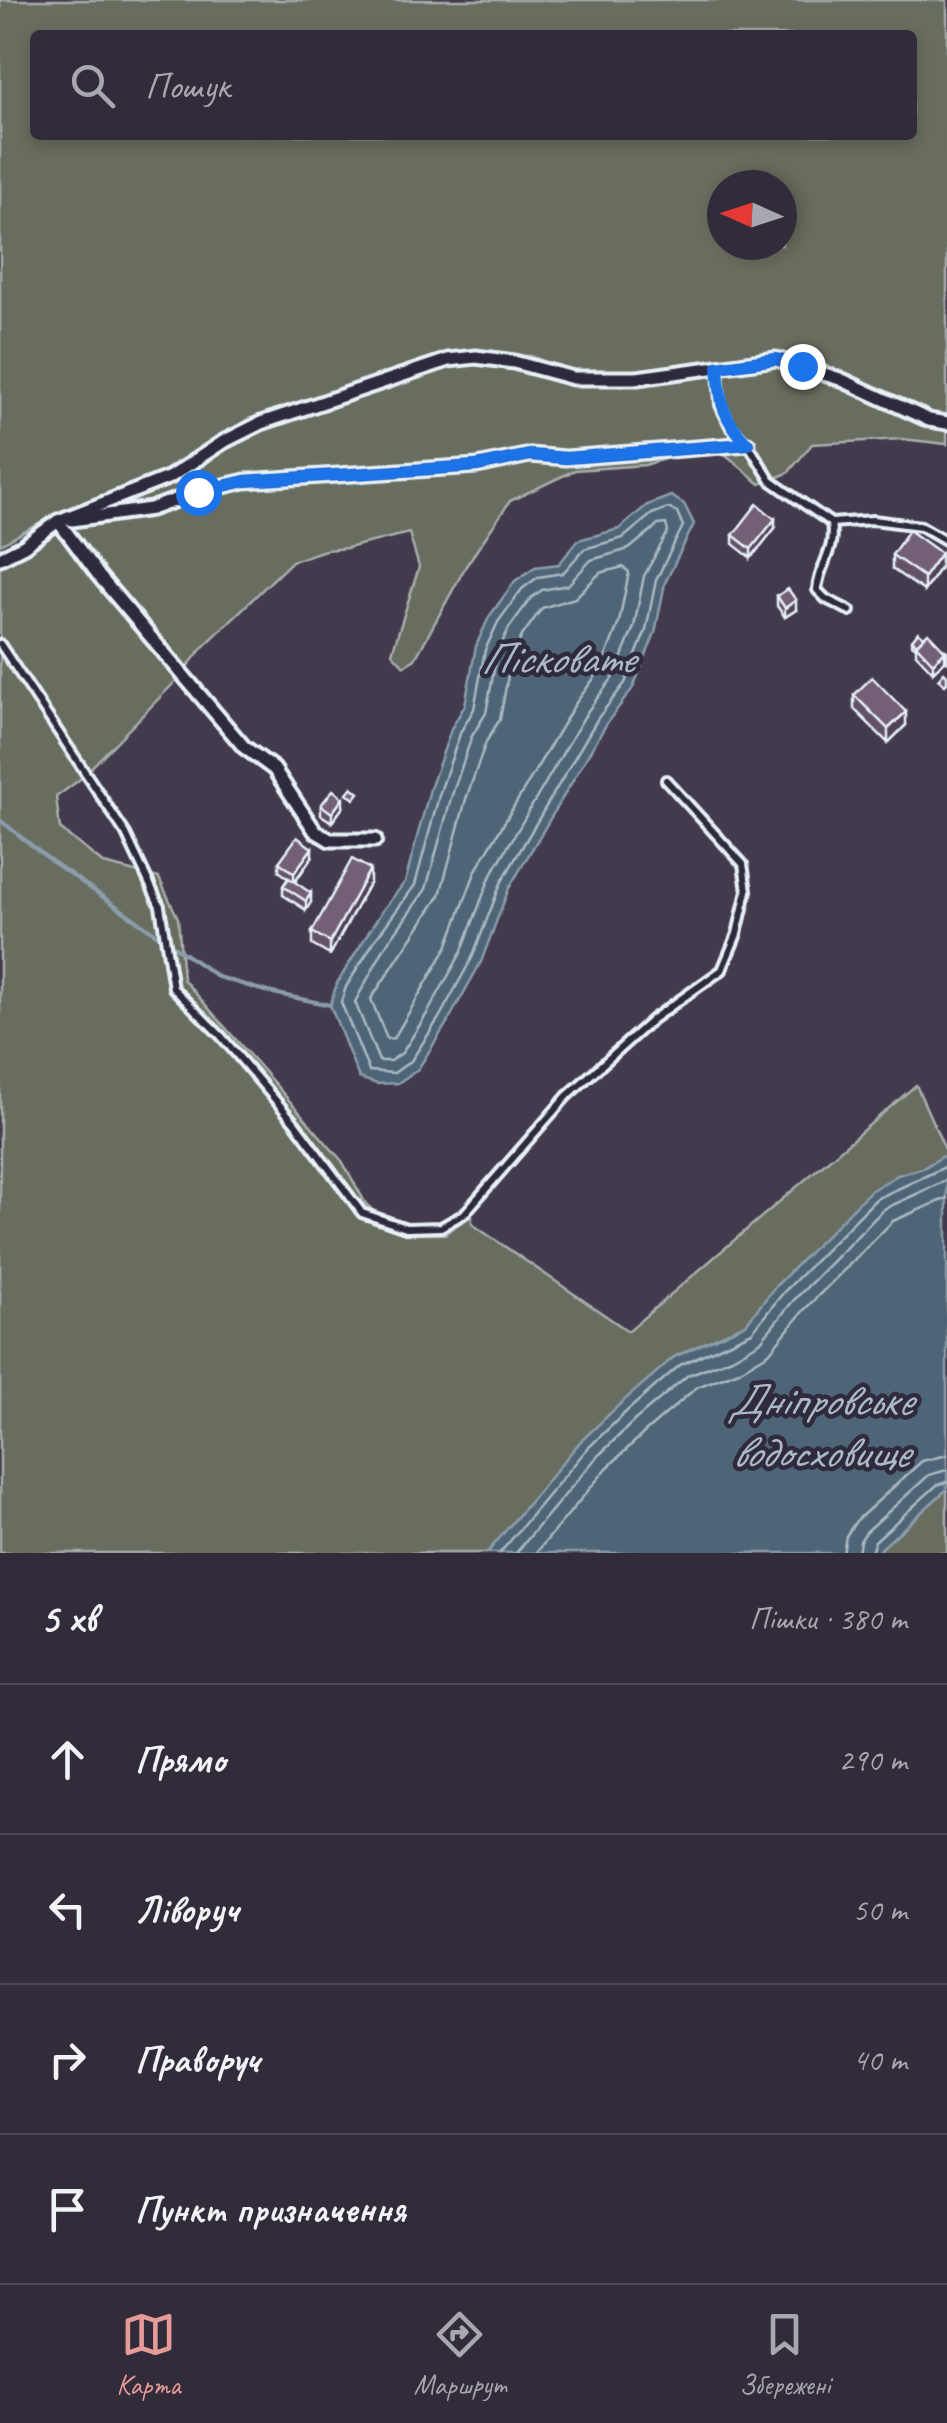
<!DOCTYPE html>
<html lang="uk">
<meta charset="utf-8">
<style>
:root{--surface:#322c3a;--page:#3d3845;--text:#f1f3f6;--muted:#a8a7af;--line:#4d4854;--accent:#e69b98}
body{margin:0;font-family:Caveat,sans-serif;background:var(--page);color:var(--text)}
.compass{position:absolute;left:707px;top:170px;width:90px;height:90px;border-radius:50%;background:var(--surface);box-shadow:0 5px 15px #0003;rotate:273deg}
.stop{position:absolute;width:30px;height:30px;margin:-22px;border:8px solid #1a73e8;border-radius:50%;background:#fff}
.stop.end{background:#1a73e8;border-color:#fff;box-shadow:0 2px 10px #0008}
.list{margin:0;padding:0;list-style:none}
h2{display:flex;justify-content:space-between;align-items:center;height:130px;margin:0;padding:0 40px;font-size:42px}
h2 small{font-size:32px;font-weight:400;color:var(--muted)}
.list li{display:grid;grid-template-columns:65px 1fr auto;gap:30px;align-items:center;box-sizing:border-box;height:150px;padding:0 40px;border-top:2px solid var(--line)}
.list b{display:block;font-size:38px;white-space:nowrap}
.list em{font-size:32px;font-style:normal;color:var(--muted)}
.icon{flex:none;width:55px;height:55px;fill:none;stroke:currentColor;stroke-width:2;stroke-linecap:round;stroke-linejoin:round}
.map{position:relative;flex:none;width:947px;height:1553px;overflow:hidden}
.search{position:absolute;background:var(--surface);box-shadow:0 5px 15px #0003;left:30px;right:30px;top:30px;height:110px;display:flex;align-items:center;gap:25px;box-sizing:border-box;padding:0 35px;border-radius:10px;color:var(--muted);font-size:38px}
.sheet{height:730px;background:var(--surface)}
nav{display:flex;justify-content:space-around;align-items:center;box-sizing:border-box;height:140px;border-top:2px solid var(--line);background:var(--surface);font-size:28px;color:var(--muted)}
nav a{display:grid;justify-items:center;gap:5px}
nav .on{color:var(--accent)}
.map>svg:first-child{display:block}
.green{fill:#676d5f;stroke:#a8afac;stroke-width:2.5;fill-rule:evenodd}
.water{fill:#4d6577;stroke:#8b9dab;stroke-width:2.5}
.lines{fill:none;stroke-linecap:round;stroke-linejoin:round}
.shore{stroke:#aab9c4;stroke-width:2.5}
.stream{stroke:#8b9dab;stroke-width:4}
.service-casing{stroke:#e8f1f8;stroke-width:14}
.minor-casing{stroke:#e8f1f8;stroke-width:19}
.service{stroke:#2f2a3d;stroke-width:6}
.minor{stroke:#2f2a3d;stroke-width:11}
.wall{fill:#635165;stroke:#e8f1f8;stroke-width:2.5}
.shaded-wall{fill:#504253;stroke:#e8f1f8;stroke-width:2.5}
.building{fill:#735e76;stroke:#e8f1f8;stroke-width:2.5}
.route{stroke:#1a73e8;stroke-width:12}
.labels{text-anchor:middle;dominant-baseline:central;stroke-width:9;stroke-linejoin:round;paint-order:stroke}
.water-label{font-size:45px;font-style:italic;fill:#aab9c4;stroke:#2f2a3d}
</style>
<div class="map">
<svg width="947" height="1553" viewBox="0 0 947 1553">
<rect width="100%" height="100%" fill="#433a4e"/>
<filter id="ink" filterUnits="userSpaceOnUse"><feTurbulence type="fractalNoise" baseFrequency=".01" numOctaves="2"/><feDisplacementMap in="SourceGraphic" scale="20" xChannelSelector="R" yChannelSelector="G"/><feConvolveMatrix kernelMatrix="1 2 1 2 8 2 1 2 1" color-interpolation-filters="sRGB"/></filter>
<g filter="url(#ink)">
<g class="green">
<path d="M0 0H947V418L934 416 861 380 788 354H756L665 369 572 373 531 356 448 354 248 419 164 473 70 507 0 545ZM35 35H912V135H35ZM722 185H782V245H722Z"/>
<path d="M478 361 522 368 571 383 778 365 840 385 896 414 947 427V444L902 439 812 444 788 473 760 484 724 453 690 451 645 465 575 470 510 501 466 566 415 659 404 666 392 653 419 567 409 533 347 548 325 550 292 561 203 647 175 682 79 780 56 797 60 829 104 864 159 878 178 918 183 979 342 1161 366 1204 394 1230 405 1234H445L472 1213V1224L628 1331 916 1085 947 1154 923 1168 898 1175 843 1219 775 1287 746 1324 674 1357 580 1442 487 1553H0V567L56 534 170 482 250 433 449 364Z"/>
<path d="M947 1489V1553H876Z"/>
</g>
<g class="water">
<path d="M671 496 684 504 694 524 665 583 655 633 633 688 607 723 509 888 481 962 447 1023 418 1069 398 1083 377 1084 359 1078 330 1005 337 983 382 911 405 882 430 789 452 727 465 705 476 646 489 617 515 581 535 567 559 564 578 540 619 529 647 505Z"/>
<path d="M947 1154V1489L876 1553H487L580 1442 620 1404 674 1357 746 1324 775 1287 870 1191 898 1175 923 1168Z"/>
</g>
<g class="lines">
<g class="shore">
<path d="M668 508 677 512 683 526 656 580 646 630 625 683 598 718 501 883 472 958 439 1018 411 1061 394 1073 369 1071 341 1002 346 987 375 940 415 885 440 792 461 731 474 709 485 650 498 622 522 589 538 577 563 573 584 549 623 538 652 514Z"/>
<path d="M666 524 668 532 644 576 634 627 614 676 587 712 490 877 461 953 428 1012 402 1053 390 1061H379L355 1002 385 947 426 889 452 795 472 736 486 713 497 654 509 628 531 598 542 590 568 585 591 560 629 549 658 525Z"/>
<path d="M623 567 629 572 619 622 601 669 575 704 476 870 447 947 394 1038 387 1039 371 999 440 895 466 799 486 742 500 719 511 659 522 636 542 608 575 598 600 573Z"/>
<path d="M500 1553 587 1449 627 1411 680 1365 752 1332 783 1293 876 1199 947 1166"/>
<path d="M516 1553 596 1458 635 1420 688 1375 732 1358 760 1342 793 1301 884 1209 947 1180"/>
<path d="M536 1553 607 1468 645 1432 697 1387 739 1371 769 1353 804 1310 893 1221 947 1198"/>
<path d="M843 1553 846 1536 856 1521 922 1461 947 1455"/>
<path d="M858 1553 860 1541 866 1532 929 1475 947 1470"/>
<path d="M871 1553 875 1541 937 1485 947 1482"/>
</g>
<path class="stream" d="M0 820 50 860 218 977 268 992 330 1005"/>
<defs>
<g id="service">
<path d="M718 367 720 405 730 426 748 444 771 481 831 523 873 520 921 526 947 541"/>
<path d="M831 523C836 552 819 564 817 590L826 599 850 611"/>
<path d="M0 644 126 834 160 906 173 988 221 1036 295 1123 362 1213 406 1228 441 1227 464 1214 567 1096 653 1019 722 970 737 934 747 891 743 864 666 780"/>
</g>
<g id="minor">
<path d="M72 520 151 509 198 492 245 481 477 466 530 455 566 458 748 444"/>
<path d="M58 521 99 576 244 747 274 769 315 831 330 840H375"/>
<path d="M0 558 24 546 58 521 170 477 223 442 261 423 448 360 476 357 514 362 573 378H637L776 359 840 379 929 420 947 423"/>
</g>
</defs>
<use href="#service" class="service-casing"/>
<use href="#minor" class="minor-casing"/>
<use href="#service" class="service"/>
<use href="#minor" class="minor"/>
</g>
<g class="wall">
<path d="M775 528 751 558 733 544V535Z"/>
<path d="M892 555 941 566 924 591 892 569Z"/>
<path d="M777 596 796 610 785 617 777 606Z"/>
<path d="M912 640 947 651V661L945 659 933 672 916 654V647L912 644Z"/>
<path d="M854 695 906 725 888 743 854 709Z"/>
<path d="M321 805 343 807 332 822 321 815Z"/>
<path d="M312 857 295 882 311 902 306 910 283 895V886L288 878 279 871V862Z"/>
<path d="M370 882 330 955 312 945V932Z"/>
</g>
<g class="shaded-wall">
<path d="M775 519V528L751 558V549Z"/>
<path d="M941 553V566L924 591V577Z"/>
<path d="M796 600V610L785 617V608Z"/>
<path d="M945 651V661L933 672V663Z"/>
<path d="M906 712V725L888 743V729Z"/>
<path d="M343 798V807L332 822V813Z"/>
<path d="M312 848V857L294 882V873Z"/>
<path d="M370 869V882L330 955V942Z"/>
<path d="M311 893V902L306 910V901Z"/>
</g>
<g class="building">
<path d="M757 504 775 519 751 549 733 535Z"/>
<path d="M909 530 941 553 924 577 892 555Z"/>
<path d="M788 589 796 600 785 608 777 596Z"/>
<path d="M918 632 924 637 917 644 912 640Z"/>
<path d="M928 633 945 651 933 663 916 645Z"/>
<path d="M944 672 947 675V683L945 685 938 679Z"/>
<path d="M872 677 906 712 888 729 854 695Z"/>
<path d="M352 787 359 793 354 799 347 793Z"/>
<path d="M333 790 343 798 332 813 321 805Z"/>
<path d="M297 837 312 848 294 873 279 862Z"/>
<path d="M352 859 370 869 330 942 312 932Z"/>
<path d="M289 878 311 893 306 901 283 886Z"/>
</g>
</g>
<g class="lines" filter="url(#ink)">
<path class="route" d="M198 492 245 481 477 466 530 455 566 458 748 444C721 416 721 404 718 367L776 359 802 366"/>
</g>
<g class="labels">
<g class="water-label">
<text x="557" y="658">Пісковате</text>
<text x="820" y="1400">Дніпровське<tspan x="820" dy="52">водосховище</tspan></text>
</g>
</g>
</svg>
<svg class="compass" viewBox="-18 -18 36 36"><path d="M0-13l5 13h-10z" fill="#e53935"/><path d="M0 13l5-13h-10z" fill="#a8a7af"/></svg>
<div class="stop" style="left:198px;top:492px"></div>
<div class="stop end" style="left:802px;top:366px"></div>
<div class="search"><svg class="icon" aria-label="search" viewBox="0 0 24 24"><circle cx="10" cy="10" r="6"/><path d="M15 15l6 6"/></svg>Пошук</div>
</div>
<section class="sheet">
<h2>5 хв<small>Пішки · 380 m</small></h2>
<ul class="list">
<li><svg class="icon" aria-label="ahead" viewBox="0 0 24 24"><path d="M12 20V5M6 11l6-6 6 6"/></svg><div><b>Прямо</b></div><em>290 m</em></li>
<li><svg class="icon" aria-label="left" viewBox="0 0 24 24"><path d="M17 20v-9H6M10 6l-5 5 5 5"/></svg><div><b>Ліворуч</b></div><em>50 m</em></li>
<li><svg class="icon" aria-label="right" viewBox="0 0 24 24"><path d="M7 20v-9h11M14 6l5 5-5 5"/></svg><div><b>Праворуч</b></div><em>40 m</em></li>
<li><svg class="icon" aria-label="arrive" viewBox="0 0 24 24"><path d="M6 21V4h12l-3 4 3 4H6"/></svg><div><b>Пункт призначення</b></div></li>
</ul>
</section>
<nav>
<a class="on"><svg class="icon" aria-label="map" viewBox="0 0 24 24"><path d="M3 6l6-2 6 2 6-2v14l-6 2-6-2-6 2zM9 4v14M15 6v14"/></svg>Карта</a>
<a><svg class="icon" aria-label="directions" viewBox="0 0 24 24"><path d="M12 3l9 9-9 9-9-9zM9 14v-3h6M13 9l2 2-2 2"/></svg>Маршрут</a>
<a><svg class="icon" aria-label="saved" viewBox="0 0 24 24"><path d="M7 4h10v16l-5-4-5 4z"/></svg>Збережені</a>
</nav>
